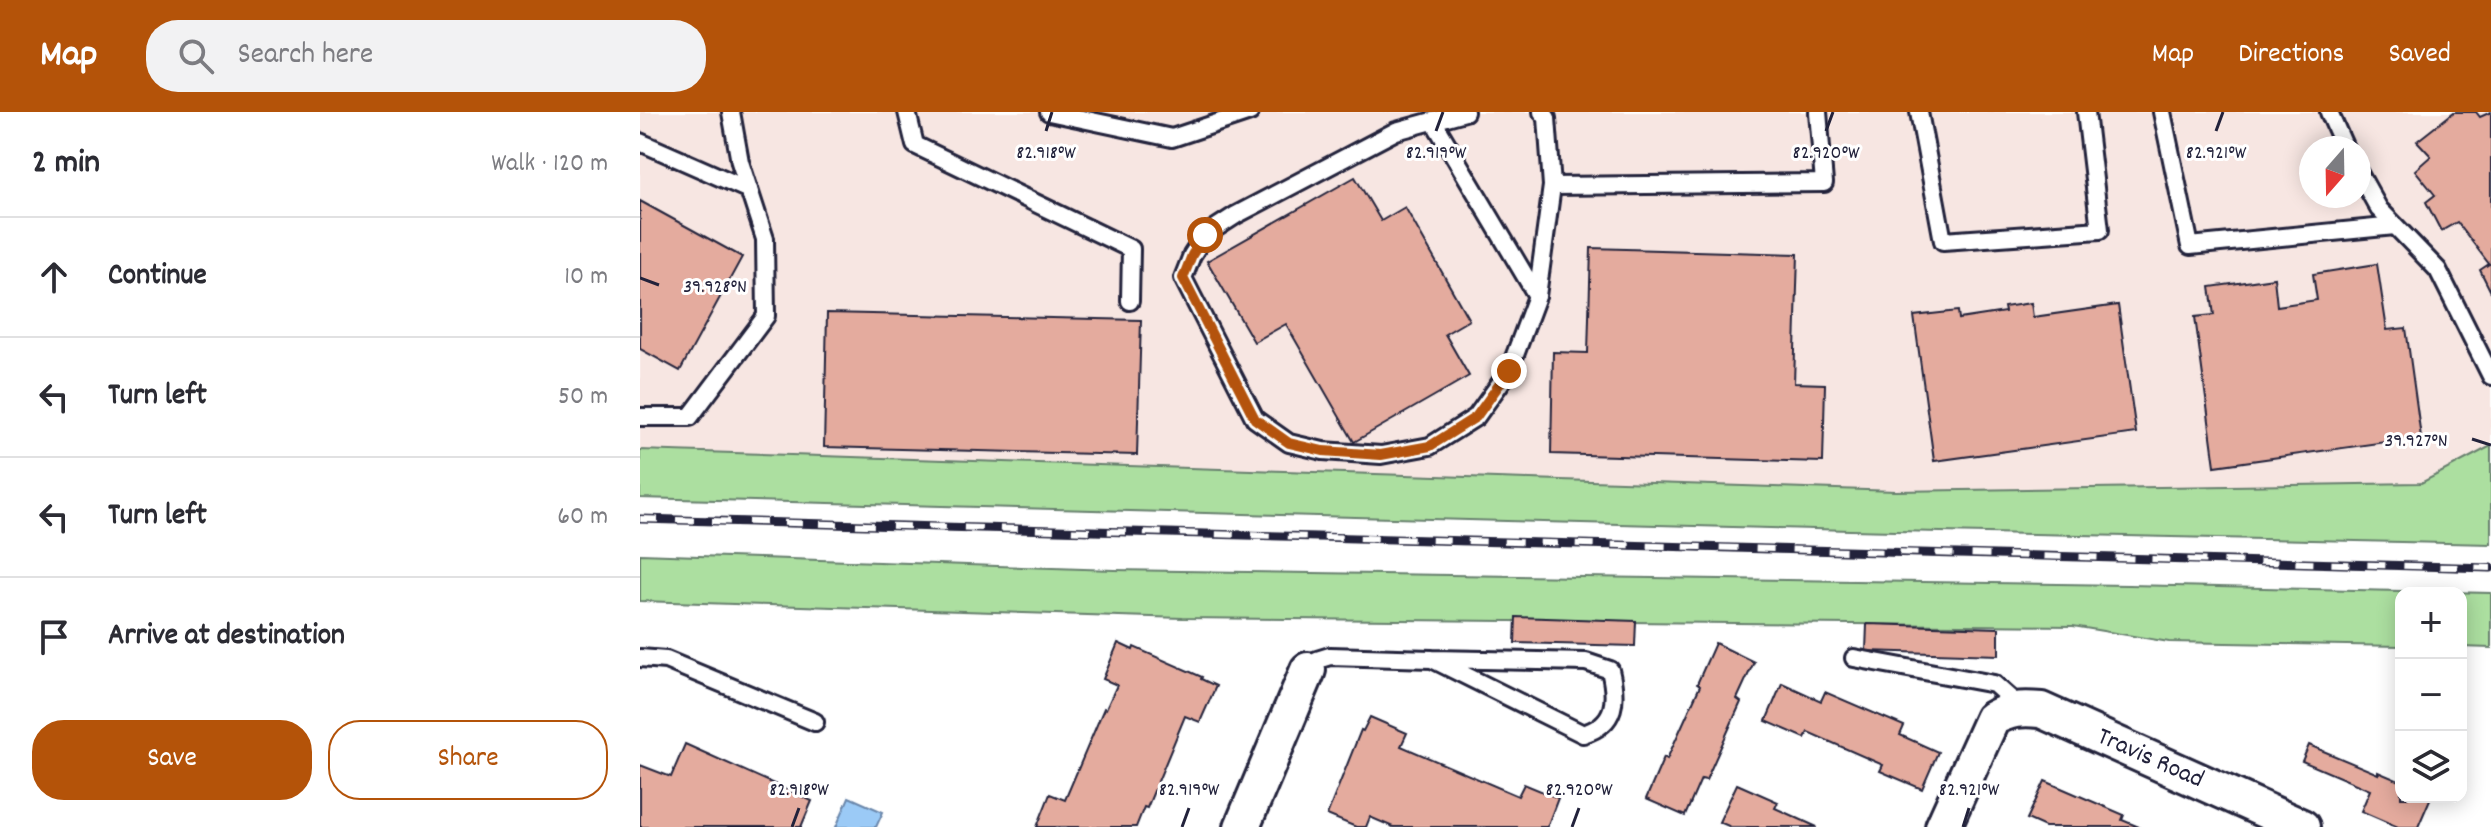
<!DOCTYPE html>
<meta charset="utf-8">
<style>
:root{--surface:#fff;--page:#f2f2f3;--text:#2b2b33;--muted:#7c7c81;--line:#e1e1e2;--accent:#b45309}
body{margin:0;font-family:Dekko,sans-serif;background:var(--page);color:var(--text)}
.controls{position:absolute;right:24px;bottom:24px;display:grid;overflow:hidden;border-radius:16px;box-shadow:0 4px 20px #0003}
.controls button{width:72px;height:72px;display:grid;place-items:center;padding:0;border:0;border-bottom:2px solid var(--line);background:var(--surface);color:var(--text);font:40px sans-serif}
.compass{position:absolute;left:1659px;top:24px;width:72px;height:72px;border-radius:50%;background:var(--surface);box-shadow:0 4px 20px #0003;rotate:200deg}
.stop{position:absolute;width:24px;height:24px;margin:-18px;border:6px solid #b45309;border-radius:50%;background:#fff}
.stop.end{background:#b45309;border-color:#fff;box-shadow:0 2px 8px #0008}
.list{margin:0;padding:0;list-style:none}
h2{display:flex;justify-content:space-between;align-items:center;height:104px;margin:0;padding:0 32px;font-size:34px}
h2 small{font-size:26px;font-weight:400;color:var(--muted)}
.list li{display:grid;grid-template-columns:52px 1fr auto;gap:24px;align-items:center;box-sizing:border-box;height:120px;padding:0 32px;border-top:2px solid var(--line)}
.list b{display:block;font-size:30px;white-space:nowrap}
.list em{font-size:26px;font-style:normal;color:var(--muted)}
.actions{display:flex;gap:16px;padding:24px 32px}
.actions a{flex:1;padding:18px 0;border:2px solid var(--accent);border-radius:32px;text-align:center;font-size:28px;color:var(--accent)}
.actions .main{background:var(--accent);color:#fff}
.icon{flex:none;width:44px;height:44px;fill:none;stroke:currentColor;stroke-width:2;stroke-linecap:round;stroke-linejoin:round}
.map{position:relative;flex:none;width:1851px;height:715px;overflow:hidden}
header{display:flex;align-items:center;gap:48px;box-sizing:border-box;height:112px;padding:0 40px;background:var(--accent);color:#fff}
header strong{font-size:38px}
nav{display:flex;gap:44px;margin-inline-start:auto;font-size:28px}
.search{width:560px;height:72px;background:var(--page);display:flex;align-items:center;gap:20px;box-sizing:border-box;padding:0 28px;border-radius:32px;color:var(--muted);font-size:30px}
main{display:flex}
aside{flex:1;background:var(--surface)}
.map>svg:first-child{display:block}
.built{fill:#f7e6e2;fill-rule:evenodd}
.green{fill:#acdfa0;stroke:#67806e;stroke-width:2}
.water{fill:#9bcaf6;stroke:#6b87ab;stroke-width:2}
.building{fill:#e4ab9e;stroke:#22223b;stroke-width:2}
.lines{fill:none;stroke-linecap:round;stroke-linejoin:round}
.service-casing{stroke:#22223b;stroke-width:22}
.minor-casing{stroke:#22223b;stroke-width:40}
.service{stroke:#fff;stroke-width:16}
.minor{stroke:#fff;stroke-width:34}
.rail-casing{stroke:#22223b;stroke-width:9}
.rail{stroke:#fff;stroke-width:6;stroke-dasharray:18;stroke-linecap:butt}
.route{stroke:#b45309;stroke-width:10}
.ticks{fill:none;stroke:#22223b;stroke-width:3}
.labels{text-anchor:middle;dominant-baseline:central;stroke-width:6;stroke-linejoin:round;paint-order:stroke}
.street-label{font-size:26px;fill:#22223b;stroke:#fff}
.ticks-label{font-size:20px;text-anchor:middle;fill:#22223b;stroke:#fff;stroke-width:6;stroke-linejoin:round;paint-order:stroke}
</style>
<header>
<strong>Map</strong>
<div class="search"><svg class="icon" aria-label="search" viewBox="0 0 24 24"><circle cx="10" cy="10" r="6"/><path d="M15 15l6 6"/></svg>Search here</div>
<nav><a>Map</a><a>Directions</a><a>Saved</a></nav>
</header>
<main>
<aside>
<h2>2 min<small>Walk · 120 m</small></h2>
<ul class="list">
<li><svg class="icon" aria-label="ahead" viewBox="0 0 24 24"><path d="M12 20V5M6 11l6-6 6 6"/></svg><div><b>Continue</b></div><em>10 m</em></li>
<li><svg class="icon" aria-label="left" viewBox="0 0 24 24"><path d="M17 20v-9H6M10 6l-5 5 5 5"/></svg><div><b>Turn left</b></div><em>50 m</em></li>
<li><svg class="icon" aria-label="left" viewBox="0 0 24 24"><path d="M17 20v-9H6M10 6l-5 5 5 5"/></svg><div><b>Turn left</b></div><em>60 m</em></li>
<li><svg class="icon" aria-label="arrive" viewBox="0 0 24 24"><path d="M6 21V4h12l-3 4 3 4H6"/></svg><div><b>Arrive at destination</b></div></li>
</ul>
<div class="actions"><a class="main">Save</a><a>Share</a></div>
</aside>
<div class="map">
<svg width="1851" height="715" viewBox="0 0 1851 715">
<rect width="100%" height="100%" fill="#fff"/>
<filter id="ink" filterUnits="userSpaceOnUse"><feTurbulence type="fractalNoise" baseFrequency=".0125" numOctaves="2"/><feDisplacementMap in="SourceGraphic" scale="16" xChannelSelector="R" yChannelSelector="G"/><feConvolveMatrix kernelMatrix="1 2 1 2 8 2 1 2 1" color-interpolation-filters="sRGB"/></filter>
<g filter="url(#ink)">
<path class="built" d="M0 0H1851V334L1781 371 1256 379 0 338ZM1671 36H1719V84H1671Z"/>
<g class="green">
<path d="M1851 334V432L1210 418 0 386V338L1256 379 1781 371Z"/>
<path d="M0 442 474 458 1489 473 1851 481V536L1821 535V481H1761V534L1529 530 1433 514 543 506 0 489Z"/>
</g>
<path class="water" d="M209 685 243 700 236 715H196Z"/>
<g class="building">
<path d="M1814 0H1836L1840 5 1851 0V180L1840 158 1849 152 1817 110 1801 119 1786 90 1795 83 1775 58 1791 44 1777 29Z"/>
<path d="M715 65 741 109 765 95 829 208 805 222 829 264 714 330 646 212 614 230 567 149Z"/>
<path d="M0 89 102 145 40 259 0 237Z"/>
<path d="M951 136 1158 142 1154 271 1185 272 1183 350 911 342 913 240 948 241Z"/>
<path d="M1737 152 1747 218 1766 216 1781 325 1575 354 1555 205 1574 203 1570 175 1634 166 1637 194 1677 188 1673 162Z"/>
<path d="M1391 191 1393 205 1478 193 1496 321 1294 349 1274 204 1318 199 1319 207 1365 200 1364 195Z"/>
<path d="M187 201 501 208 497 343 184 335Z"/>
<path d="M876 505 996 509 995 534 875 531Z"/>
<path d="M1227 512 1359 516V543L1226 539Z"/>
<path d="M478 531 493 538 494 535 562 565 561 567 576 574 560 610 545 604 507 696 504 695 496 715H397L410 682 425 688 464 596 466 597 477 573 463 567Z"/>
<path d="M1075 531 1114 550 1097 587 1101 590 1066 668 1061 667 1045 704 1006 687 1024 645 1027 647 1060 574 1057 572Z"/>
<path d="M1142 571 1181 589 1185 580 1264 614 1260 623 1298 640 1282 677 1240 659 1243 653 1168 620 1165 626 1126 609Z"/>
<path d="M730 605 767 621 761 634 878 684 884 672 918 686 907 715H753L730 705 726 715H716L687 703 721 618 723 619Z"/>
<path d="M45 632 172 689 161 715H0V653L31 665Z"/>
<path d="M1669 633 1738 662V660L1759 669 1761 664V685H1791L1778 715H1758L1721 699 1730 678 1662 649Z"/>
<path d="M1405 669 1484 703 1482 708 1499 715H1405L1387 707Z"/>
<path d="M1097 672 1138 690 1135 696 1177 715H1091L1079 710Z"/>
</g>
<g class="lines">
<defs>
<g id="service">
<path d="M267 0 275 33 491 137 490 189"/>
<path d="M409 0 532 26 610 0"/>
<path d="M825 0 756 19 596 103 565 123 552 143 543 166 615 307 649 331 683 339 741 343 790 334 836 305 869 259 897 184 912 74 907 6 902 0"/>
<path d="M1279 0 1303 129 1460 118 1446 0"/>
<path d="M1522 0 1550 134 1755 114"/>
<path d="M1689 0 1705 36"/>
<path d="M794 10 897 184"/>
<path d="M0 30 109 78"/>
<path d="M1719 61 1739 97 1798 158 1851 264"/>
<path d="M912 74 1184 71 1178 0"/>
<path d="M0 305H50L126 204 125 127 100 50 91 0"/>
<path d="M0 546 26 548 175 610"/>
<path d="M1214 546 1354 572 1381 596"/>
<path d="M668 558 677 548 690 544 792 547 943 622C977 612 977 587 970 558L946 550 792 547"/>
</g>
<g id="minor">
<path d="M602 715 668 558"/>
<path d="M1303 715 1352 607C1369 597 1381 596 1401 598L1662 715"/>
</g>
</defs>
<use href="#service" class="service-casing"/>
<use href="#minor" class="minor-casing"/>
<use href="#service" class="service"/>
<use href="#minor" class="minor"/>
<defs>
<path id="rail" d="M0 407 1851 456"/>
</defs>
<use href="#rail" class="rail-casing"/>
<use href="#rail" class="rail"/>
</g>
</g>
<g class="lines" filter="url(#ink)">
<path class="route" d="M565 123 552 143 543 166 615 307 649 331 683 339 741 343 790 334 836 305 869 259"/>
</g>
<path class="ticks" d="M406 19 412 0M796 19 803 0M1186 19 1193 0M1576 19 1583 0M0 166 19 173M1832 327 1851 333M152 715 159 696M542 715 549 696M932 715 939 696M1323 715 1329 696"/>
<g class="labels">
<g class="street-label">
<text transform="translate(1510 647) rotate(24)">Travis Road</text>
</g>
</g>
<g class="ticks-label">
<text x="406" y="46">82.918°W</text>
<text x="796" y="46">82.919°W</text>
<text x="1186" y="46">82.920°W</text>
<text x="1576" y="46">82.921°W</text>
<text x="75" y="180">39.928°N</text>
<text x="1776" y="334">39.927°N</text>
<text x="159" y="683">82.918°W</text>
<text x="549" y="683">82.919°W</text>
<text x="939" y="683">82.920°W</text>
<text x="1329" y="683">82.921°W</text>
</g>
</svg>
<div class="controls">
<button>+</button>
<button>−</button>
<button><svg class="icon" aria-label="layers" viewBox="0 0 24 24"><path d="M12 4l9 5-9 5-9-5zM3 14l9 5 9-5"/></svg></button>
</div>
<svg class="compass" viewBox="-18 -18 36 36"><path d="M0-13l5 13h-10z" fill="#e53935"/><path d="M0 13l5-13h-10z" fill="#7c7c81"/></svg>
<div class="stop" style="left:565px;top:123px"></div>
<div class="stop end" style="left:869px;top:259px"></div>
</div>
</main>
